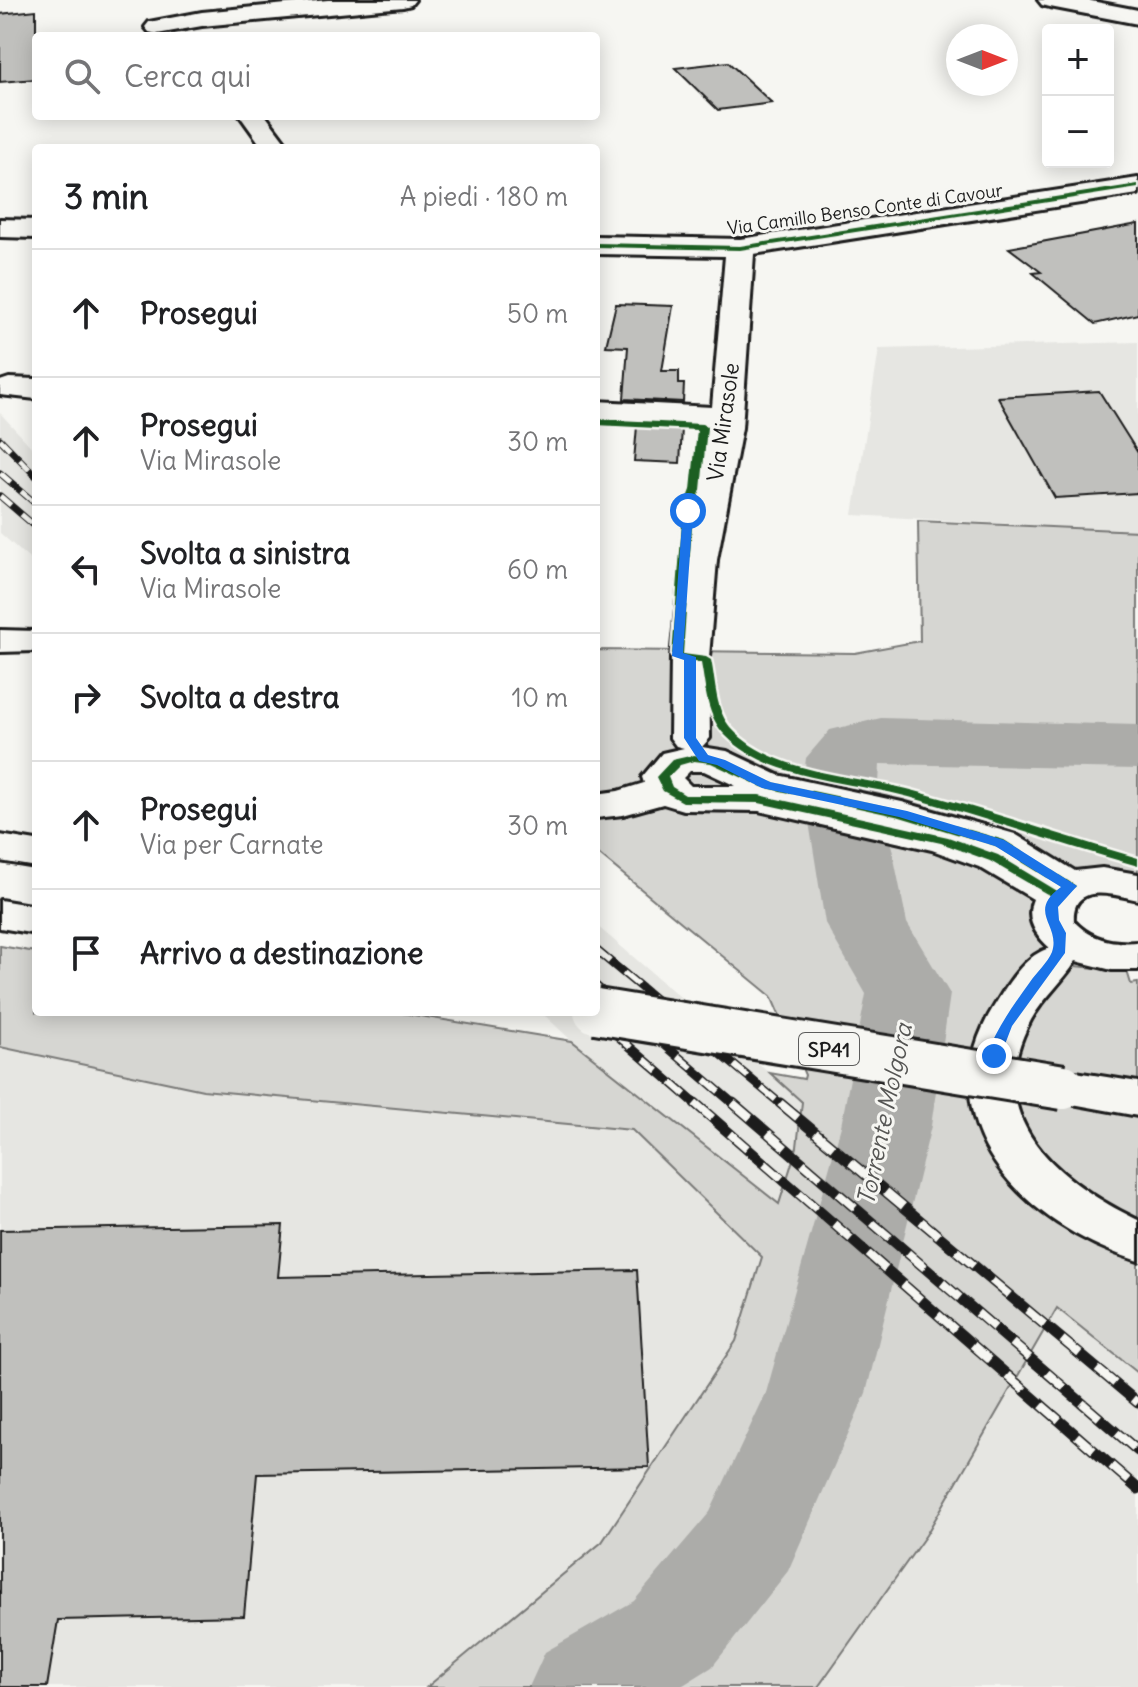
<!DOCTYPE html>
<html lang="it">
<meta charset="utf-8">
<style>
:root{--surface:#fff;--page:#f2f2f2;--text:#202124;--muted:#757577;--line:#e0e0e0}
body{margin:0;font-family:Delius,sans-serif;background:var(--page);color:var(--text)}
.controls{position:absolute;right:24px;top:24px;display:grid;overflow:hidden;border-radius:8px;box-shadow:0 4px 20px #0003}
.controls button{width:72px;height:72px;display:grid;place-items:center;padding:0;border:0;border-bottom:2px solid var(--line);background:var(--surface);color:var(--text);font:40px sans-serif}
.compass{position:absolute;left:946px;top:24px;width:72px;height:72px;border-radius:50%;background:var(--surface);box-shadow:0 4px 20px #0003;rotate:90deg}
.stop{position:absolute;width:24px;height:24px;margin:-18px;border:6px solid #1a73e8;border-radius:50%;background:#fff}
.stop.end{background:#1a73e8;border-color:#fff;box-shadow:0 2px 8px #0008}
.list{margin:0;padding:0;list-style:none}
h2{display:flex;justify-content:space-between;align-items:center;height:104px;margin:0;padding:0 32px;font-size:34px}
h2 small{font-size:26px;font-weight:400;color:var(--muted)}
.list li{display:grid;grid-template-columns:52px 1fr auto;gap:24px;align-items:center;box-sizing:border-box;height:128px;padding:0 32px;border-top:2px solid var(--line)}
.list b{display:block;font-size:30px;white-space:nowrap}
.list p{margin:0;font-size:26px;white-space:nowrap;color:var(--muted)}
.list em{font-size:26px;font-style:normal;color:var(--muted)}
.icon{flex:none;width:44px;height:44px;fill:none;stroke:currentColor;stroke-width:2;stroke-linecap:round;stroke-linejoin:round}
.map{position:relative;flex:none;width:1138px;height:1687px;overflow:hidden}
.search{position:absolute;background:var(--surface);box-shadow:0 4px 20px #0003;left:32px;top:32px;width:568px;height:88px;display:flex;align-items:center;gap:20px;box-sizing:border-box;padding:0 28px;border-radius:8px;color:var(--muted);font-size:30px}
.panel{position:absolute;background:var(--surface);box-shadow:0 4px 20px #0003;left:32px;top:144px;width:568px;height:872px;border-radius:8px}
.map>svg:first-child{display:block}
.built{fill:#e6e6e2}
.green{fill:#d6d6d2;stroke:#797977;stroke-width:2}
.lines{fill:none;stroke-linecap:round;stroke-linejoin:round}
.river{fill:#acaca9;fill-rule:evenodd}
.building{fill:#c0c0bd;stroke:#1c1c1c;stroke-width:2}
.minor-casing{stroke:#1c1c1c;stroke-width:6}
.major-casing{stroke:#1c1c1c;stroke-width:6}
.minor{fill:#f6f6f2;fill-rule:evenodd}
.major{fill:#f6f6f2;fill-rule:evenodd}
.rail-far2-casing{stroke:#1c1c1c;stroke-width:7}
.rail-far1-casing{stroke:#1c1c1c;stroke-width:9}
.rail-casing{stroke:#1c1c1c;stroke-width:11}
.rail-far2{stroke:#f6f6f2;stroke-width:5;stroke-dasharray:14;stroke-linecap:butt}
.rail-far1{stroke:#f6f6f2;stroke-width:6;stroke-dasharray:18;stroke-linecap:butt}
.rail{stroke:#f6f6f2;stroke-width:8;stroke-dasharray:23;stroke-linecap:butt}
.major-bridge-casing{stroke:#1c1c1c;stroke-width:50;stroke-linecap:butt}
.major-bridge{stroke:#f6f6f2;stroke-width:44}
.cycleway-casing{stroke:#f6f6f2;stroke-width:5}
.cycleway{fill:#1b5e20;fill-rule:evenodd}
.route{fill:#1a73e8}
.labels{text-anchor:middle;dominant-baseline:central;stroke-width:6;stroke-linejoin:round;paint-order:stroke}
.far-street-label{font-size:18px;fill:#1c1c1c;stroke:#f6f6f2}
.shield{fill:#f6f6f2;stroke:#5d5d5c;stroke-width:2}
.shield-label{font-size:20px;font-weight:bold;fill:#1c1c1c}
.street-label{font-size:22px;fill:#1c1c1c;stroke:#f6f6f2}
.water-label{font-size:24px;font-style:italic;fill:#565654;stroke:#f6f6f2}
</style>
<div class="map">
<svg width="1138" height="1687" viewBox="0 0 1138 1687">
<rect width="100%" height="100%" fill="#f6f6f2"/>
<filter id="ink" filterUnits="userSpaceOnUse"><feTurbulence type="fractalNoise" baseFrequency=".0125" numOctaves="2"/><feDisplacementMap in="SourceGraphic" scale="16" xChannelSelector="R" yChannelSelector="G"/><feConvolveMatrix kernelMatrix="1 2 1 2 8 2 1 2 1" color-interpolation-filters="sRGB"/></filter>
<g filter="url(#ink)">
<g class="built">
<path d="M1138 342V531L853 515 879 349Z"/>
<path d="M0 413 36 452V565L0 533Z"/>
<path d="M596 925 824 1120 792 1214 572 1041 541 1012H596Z"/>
<path d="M0 1047 203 1090 632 1130 774 1268 690 1470 427 1687H0Z"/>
<path d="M915 1192 1138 1373V1687H755Z"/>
</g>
<path class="green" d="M918 521 1138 531V889L1086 877 1047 942 1075 966 1127 971 1131 984 1138 983V1373L1057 1308 926 1535 818 1687H427L602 1542 736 1341 762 1257 632 1130 203 1090 0 1047V946L36 952V1012H396L572 1041 779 1204 797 1147 802 1102 770 1073 804 1079 805 1075 771 996 596 852V650L855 653 920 641Z"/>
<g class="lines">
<path class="river" d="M881 718 1138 725V769L880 764 879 784 907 923 950 994 931 1126 866 1393 788 1571 712 1667 680 1687H529L545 1652 634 1601 710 1512 766 1393 841 1126 866 994 825 923 803 784 806 758 830 730Z"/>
</g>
<g class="building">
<path d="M36 10V79L0 82V14Z"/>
<path d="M728 62 772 103 718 110 675 68Z"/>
<path d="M1138 224V314L1095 324 1033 273 1041 272 1009 248Z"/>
<path d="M616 304 673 306 662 371H679V384H684L683 402 624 399 628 347 606 346Z"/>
<path d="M1099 391 1138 453V493L1055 498 998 397Z"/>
<path d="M637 426 682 428 680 463 634 461Z"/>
<path d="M283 1225 278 1277 637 1270 649 1467 257 1474 244 1616 58 1620 47 1687H0V1230Z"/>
</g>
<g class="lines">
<defs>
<g id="minor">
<path d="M328 0H415L411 5 403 7 202 26 157 34 149 32 145 27 149 22 202 12Z"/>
<path d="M1038 0H1086L1138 10V24L1050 7 1042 5Z"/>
<path d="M240 116H266L290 148H263Z"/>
<path d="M1138 178V194L754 254 742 428 717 560 709 657 710 738 702 747 727 751 778 775 902 802 1015 834 1075 871 1102 868 1138 874V900C1113 894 1071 882 1074 921 1091 940 1114 944 1138 942V970H1112L1076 961C1063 982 1043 998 1031 1020 978 1118 1058 1181 1138 1220V1261C1025 1226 919 1123 996 1003 1008 983 1026 954 1050 948 1035 935 1025 918 1033 899L979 867 932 850 759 811 683 810 663 804 623 815 596 818V794L618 791 644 783 642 777 662 753 684 748 676 746 670 738 671 657 681 560 710 426 596 421V401L712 407 725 256 596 254V236L740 239ZM690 771H704L736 786H691L683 778Z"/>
<path d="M0 219 36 220V238L0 237Z"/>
<path d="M9 378 36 379V399L0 395V381Z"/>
<path d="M0 630 36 631V651L0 652Z"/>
<path d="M0 835 36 841V867L0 861Z"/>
</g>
<g id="major">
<path d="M0 900 36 906V934L0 928Z"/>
<path d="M1063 1070 1138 1082V1116L1045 1099 1038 1087 1045 1075Z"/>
</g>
</defs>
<use href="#minor" class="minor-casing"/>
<use href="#major" class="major-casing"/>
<use href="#minor" class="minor"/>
<use href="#major" class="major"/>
<defs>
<g id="rail-far2">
<path d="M0 439 36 476"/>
<path d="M0 473 36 504"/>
<path d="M0 496 36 527"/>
</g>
<g id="rail-far1">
<path d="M596 950 782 1105"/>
<path d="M596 986 735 1105"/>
<path d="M590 1012 697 1105"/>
</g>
<g id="rail">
<path d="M695 1103 1138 1489"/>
<path d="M733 1103 1138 1451"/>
<path d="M780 1103 1138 1403"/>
</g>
</defs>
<use href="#rail-far2" class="rail-far2-casing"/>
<use href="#rail-far1" class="rail-far1-casing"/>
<use href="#rail" class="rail-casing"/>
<use href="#rail-far2" class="rail-far2"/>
<use href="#rail-far1" class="rail-far1"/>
<use href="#rail" class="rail"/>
<defs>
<path id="major-bridge" d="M596 1011 1063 1087"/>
</defs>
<use href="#major-bridge" class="major-bridge-casing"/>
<use href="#major-bridge" class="major-bridge"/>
<defs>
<g id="cycleway">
<path d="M1138 184V188L740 250 596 247V243L740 246Z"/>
<path d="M596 419 702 424 707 427 701 490 693 511 683 654 706 657 711 660C716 683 715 711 732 729 775 775 857 775 915 791 990 811 1064 836 1138 858V866C1061 845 986 818 909 797 851 781 770 780 726 736 706 716 706 689 701 663L677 659 672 656 683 511 691 490 697 430 596 425Z"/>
<path d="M694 755 717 758 770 782 902 810 1004 840 1076 886 1070 890 1066 889 996 846 900 817 762 787 711 763 694 761 680 765 668 777 672 787 685 795H759L948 837 998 855 1064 895 1062 898H1054L990 861 941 843 759 803 683 802 663 791 656 777 672 760Z"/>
</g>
</defs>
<use href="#cycleway" class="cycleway-casing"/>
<use href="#cycleway" class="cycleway"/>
</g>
</g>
<path class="route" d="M688 508 693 511 683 653 696 657V738L708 755 725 760 770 782 907 811 1004 840 1077 886 1058 907 1059 920 1066 933 1065 953 1012 1026 999 1060H988L986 1056C997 1028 1012 1007 1030 982 1036 973 1048 962 1052 952 1061 925 1026 912 1061 887L995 846 899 817 762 788 717 765 699 761 684 738V660L672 656 683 511Z"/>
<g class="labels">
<g class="far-street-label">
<text transform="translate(865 209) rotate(-8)">Via Camillo Benso Conte di Cavour</text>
</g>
<rect class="shield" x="799" y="1033" width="60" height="32" rx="6"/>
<g class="shield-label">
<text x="829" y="1049">SP41</text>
</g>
<g class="street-label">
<text transform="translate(723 422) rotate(-82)">Via Mirasole</text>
</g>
<g class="water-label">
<text transform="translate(884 1114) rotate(-78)">Torrente Molgora</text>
</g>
</g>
</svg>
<div class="controls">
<button>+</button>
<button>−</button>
</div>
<svg class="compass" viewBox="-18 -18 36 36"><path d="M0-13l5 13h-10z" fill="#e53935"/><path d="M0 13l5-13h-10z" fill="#757577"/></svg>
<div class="stop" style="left:688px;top:511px"></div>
<div class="stop end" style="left:994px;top:1056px"></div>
<div class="search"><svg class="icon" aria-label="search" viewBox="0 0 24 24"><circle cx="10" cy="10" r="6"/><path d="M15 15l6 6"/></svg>Cerca qui</div>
<section class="panel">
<h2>3 min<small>A piedi · 180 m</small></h2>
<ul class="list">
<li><svg class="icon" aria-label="ahead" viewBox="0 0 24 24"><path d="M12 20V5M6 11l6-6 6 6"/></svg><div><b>Prosegui</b></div><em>50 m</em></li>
<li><svg class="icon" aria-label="ahead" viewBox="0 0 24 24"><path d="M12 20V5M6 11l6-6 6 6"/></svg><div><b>Prosegui</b><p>Via Mirasole</p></div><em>30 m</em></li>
<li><svg class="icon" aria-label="left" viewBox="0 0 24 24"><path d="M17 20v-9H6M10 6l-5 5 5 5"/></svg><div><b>Svolta a sinistra</b><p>Via Mirasole</p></div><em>60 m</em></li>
<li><svg class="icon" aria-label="right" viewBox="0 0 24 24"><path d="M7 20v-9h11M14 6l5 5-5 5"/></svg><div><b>Svolta a destra</b></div><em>10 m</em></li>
<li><svg class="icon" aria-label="ahead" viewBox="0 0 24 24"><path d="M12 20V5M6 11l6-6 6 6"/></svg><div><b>Prosegui</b><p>Via per Carnate</p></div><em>30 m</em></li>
<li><svg class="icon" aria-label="arrive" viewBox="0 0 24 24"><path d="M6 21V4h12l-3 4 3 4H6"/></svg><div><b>Arrivo a destinazione</b></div></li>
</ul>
</section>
</div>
